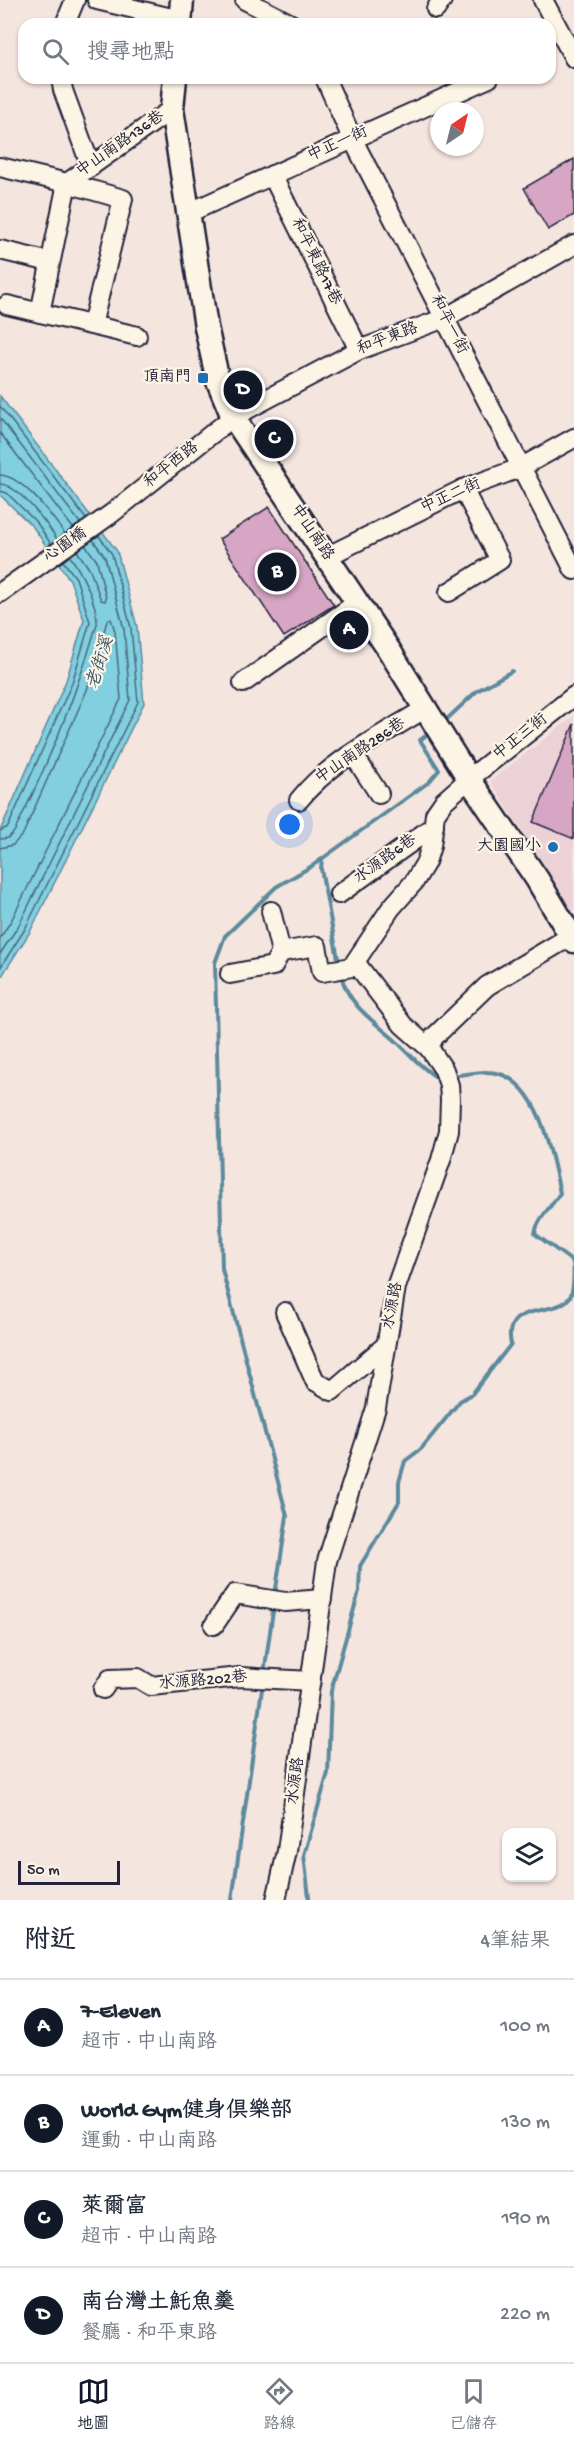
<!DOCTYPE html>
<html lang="zh-TW">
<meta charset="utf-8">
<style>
:root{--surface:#fff;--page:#f6f6f7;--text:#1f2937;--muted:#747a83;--line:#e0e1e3;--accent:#111827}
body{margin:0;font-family:"Gochi Hand","LXGW WenKai TC",sans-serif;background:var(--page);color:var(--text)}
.controls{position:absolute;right:18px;bottom:18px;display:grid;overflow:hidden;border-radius:12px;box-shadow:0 2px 4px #0004}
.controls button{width:54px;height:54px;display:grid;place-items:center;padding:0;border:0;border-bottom:2px solid var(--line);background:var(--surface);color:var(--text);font:30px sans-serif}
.compass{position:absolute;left:430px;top:102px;width:54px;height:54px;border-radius:50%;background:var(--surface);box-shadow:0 2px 4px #0004;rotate:35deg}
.scale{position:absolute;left:18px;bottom:15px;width:102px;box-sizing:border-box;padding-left:6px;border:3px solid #22223b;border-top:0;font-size:16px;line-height:21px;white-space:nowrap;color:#22223b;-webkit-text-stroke:4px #fcf5e5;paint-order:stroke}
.you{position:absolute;left:290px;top:825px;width:21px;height:21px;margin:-15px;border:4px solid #fff;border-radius:50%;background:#1a73e8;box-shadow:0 0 0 9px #1a73e833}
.badge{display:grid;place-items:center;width:39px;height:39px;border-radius:50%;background:var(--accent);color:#fff;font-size:20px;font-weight:700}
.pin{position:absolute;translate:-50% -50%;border:3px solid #fff;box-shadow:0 2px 6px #0006}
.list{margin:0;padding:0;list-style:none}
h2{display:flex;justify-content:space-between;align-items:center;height:78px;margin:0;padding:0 24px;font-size:26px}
h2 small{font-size:20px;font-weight:400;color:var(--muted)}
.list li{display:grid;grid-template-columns:39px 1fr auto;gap:18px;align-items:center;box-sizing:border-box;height:96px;padding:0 24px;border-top:2px solid var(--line)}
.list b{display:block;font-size:22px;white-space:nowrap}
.list p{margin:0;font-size:20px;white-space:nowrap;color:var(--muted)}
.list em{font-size:20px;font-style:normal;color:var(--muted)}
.icon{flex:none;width:33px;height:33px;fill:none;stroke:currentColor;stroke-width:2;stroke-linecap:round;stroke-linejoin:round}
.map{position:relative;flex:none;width:574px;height:1900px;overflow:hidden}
.search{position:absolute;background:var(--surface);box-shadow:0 2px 4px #0004;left:18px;right:18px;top:18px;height:66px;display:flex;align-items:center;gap:15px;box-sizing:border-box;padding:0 21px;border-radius:18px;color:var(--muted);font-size:22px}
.sheet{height:462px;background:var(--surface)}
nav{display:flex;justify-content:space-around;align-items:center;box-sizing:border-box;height:84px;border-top:2px solid var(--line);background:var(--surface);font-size:16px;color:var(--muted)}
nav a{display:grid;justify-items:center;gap:3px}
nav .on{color:var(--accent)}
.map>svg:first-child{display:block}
.built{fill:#ecd2d7}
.water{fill:#81cfdf;stroke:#5b8a9d;stroke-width:1.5}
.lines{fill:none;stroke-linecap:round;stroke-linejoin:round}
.shore{stroke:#48677d;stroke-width:1.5}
.stream{stroke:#5b8a9d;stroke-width:4}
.building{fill:#d7a6c5;stroke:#22223b;stroke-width:1.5}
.minor-casing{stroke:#22223b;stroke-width:22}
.major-casing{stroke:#22223b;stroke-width:27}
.minor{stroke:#fcf5e5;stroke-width:18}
.major{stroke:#fcf5e5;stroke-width:22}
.poi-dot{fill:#1f6fb2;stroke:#fcf5e5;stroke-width:2}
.labels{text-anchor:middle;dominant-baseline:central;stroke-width:4.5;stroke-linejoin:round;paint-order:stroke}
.street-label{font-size:16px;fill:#22223b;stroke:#fcf5e5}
.poi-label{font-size:16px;fill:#22223b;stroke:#fcf5e5;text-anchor:end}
.water-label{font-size:18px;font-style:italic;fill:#3e566c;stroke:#fcf5e5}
</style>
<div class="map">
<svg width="574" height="1900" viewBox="0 0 574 1900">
<rect width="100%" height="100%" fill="#f5e5df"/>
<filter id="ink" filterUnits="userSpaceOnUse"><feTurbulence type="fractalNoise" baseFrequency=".0167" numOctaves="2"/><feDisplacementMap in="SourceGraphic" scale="12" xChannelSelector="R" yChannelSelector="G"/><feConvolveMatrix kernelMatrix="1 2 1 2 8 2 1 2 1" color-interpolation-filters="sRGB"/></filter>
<g filter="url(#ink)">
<path class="built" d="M574 716V914L490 781Z"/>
<path class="water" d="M0 396 117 551 137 627 144 703 30 932 0 979V831L66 681 84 620 70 580 33 527 0 495Z"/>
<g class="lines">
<g class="shore">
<path d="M0 406 86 519"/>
<path d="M0 418 80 523"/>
<path d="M0 433 73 528"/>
<path d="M0 475C23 476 52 516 65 534"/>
<path d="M0 484C19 485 47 524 57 539"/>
<path d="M0 491 7 493 37 523 51 544"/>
<path d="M77 551 90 570 101 600 105 601 106 598 97 561 85 545"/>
<path d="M0 831 8 827 72 683 90 622 76 578 63 561"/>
<path d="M0 839 8 838 14 832C48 765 76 696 97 624 98 604 81 572 70 556"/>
<path d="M0 848 13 845 23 834 87 690 107 621 111 619 115 631 121 699 11 921 0 938"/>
<path d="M0 954 19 925 130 700 124 629 105 557 93 540"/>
<path d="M0 968 25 929 138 702 131 628 112 554 99 536"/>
</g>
<g class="stream">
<path d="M447 719 477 691 512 671"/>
<path d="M322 859 321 869 339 964"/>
<path d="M341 974C347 1005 375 1022 397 1042 411 1055 422 1069 439 1079"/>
<path d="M276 1589 287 1516 222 1269 215 963 225 936 276 887 312 866 429 782 439 770 420 740 428 734"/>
<path d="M265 1667 273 1611"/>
<path d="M232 1900 262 1689"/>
<path d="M308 1900 309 1897 304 1855 328 1773 331 1691 359 1591 360 1566 399 1502V1482L405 1461 421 1449 460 1401 472 1394 511 1344C501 1299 560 1319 571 1295 574 1285 574 1273 573 1262L535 1234C537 1219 552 1206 560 1193 552 1157 541 1087 500 1074 487 1070 472 1073 459 1075"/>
</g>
</g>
<g class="building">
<path d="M574 159V215L548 230 524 188Z"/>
<path d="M269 507 334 605 284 637 219 539Z"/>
<path d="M574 724V839L533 822Z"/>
</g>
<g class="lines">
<defs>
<g id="minor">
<path d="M97 0 180 20"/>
<path d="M245 0 291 24"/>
<path d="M543 0 574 58"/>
<path d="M436 9 442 0"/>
<path d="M65 24 75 0"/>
<path d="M61 78 63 90 91 167"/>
<path d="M325 78 352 138 574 570"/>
<path d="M0 167 67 183 172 109"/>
<path d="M272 175 359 350"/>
<path d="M188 213 489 78"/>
<path d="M0 250 50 262"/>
<path d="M7 305 137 336"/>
<path d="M40 313 67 183 123 199 92 325"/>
<path d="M328 556 463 489 520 468 574 438"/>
<path d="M449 592 500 560 463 489"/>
<path d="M0 593 111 514 233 417 359 350 445 318 574 245"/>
<path d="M243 683 358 602"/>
<path d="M353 754 379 794"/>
<path d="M299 800C331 760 383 735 426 708"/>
<path d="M339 894 434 826"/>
<path d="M271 911 281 952"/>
<path d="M230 974 273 966 281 952 317 946 322 972 358 966"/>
<path d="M429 1048 434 1037 487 986 571 936"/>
<path d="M285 1312 315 1381 332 1391 386 1345"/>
<path d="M214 1625 235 1594 285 1602 322 1599"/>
<path d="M103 1689 110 1679 138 1678 151 1686 240 1677 311 1681"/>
<path d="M276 1900 287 1851 327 1561 376 1408 396 1287 441 1160 449 1131 450 1099 449 1085 444 1070 429 1048 403 1025 355 962 391 908 414 882 426 862 431 846 435 814 444 801 469 779 574 696"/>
</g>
<g id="major">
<path d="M180 24 182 0"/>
<path d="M175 78 172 109 206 327 218 381 233 417 389 650 469 779 537 879 574 941"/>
</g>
</defs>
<use href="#minor" class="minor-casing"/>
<use href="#major" class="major-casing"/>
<use href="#minor" class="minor"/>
<use href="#major" class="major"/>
</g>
</g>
<g class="poi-dot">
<rect x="197" y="372" width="12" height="12" rx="3"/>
<circle cx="553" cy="847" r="6"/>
</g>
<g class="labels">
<g class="street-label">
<text transform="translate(121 145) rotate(-35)">中山南路136巷</text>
<text transform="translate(338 145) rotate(-24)">中正一街</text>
<text transform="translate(315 262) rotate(64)">和平東路17巷</text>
<text transform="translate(448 325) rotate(63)">和平一街</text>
<text transform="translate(388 340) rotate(-21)">和平東路</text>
<text transform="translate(172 466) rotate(-38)">和平西路</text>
<text transform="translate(451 497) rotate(-24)">中正二街</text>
<text transform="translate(311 533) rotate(56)">中山南路</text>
<text transform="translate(66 546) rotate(-35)">心園橋</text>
<text transform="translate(521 738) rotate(-38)">中正三街</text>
<text transform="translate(361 752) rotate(-34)">中山南路286巷</text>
<text transform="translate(386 860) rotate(-36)">水源路6巷</text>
<text transform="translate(394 1306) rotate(-79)">水源路</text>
<text transform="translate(203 1682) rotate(-5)">水源路202巷</text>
<text transform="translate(297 1781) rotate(-82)">水源路</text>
</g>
<g class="poi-label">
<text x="191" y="378">頂南門</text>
<text x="541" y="847">大園國小</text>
</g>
<g class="water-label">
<text transform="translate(101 663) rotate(-73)">老街溪</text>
</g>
</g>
</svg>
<div class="controls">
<button><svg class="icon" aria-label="layers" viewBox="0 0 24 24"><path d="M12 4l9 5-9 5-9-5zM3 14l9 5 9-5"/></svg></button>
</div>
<svg class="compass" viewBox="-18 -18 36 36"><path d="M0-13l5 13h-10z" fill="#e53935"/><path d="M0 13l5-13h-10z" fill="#747a83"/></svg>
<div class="scale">50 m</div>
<div class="you"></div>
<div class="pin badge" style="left:349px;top:630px">A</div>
<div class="pin badge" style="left:277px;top:572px">B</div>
<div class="pin badge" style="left:274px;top:439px">C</div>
<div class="pin badge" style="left:243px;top:390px">D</div>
<div class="search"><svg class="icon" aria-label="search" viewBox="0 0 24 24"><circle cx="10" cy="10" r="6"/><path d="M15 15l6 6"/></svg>搜尋地點</div>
</div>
<section class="sheet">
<h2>附近<small>4筆結果</small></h2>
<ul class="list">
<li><span class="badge">A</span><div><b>7-Eleven</b><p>超市 · 中山南路</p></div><em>100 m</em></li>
<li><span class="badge">B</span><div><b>World Gym健身俱樂部</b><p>運動 · 中山南路</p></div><em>130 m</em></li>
<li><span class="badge">C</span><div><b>萊爾富</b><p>超市 · 中山南路</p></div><em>190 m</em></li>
<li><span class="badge">D</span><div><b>南台灣土魠魚羹</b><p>餐廳 · 和平東路</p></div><em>220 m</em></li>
</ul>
</section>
<nav>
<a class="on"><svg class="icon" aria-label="map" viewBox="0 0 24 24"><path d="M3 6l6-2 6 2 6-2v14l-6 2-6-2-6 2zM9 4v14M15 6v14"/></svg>地圖</a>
<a><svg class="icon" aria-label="directions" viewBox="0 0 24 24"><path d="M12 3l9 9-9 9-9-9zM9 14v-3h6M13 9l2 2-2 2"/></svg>路線</a>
<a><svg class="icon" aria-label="saved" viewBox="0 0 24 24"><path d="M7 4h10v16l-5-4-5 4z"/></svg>已儲存</a>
</nav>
